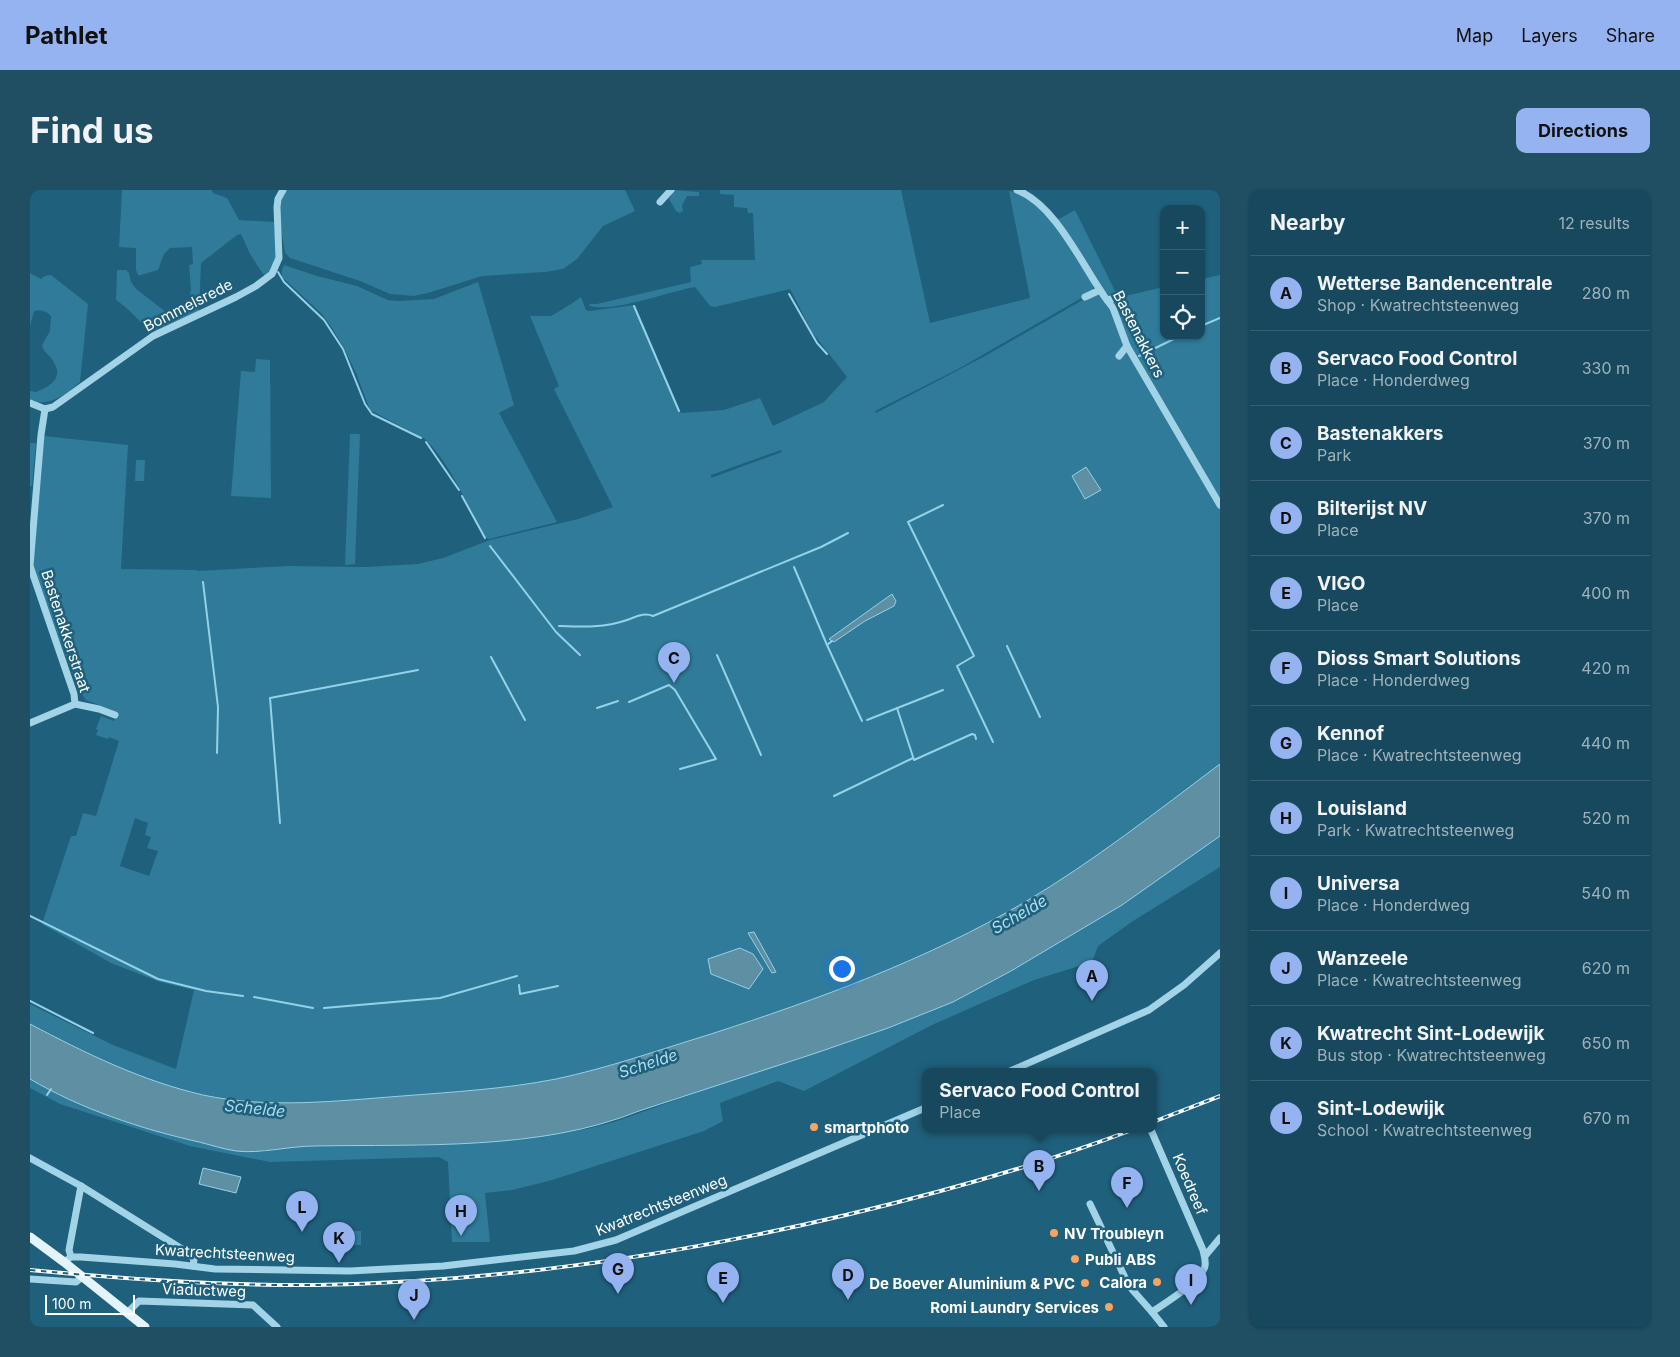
<!DOCTYPE html>
<meta charset="utf-8">
<style>
:root{--surface:#17485d;--page:#204f63;--text:#f1f3f6;--muted:#9eb2bc;--line:#366072;--accent:#95b2f1}
body{margin:0;font-family:Inter,sans-serif;background:var(--page);color:var(--text)}
.controls{position:absolute;right:15px;top:15px;display:grid;overflow:hidden;border-radius:10px;box-shadow:0 1px 4px #0004}
.controls button{width:45px;height:45px;display:grid;place-items:center;padding:0;border:0;border-bottom:1px solid var(--line);background:var(--surface);color:var(--text);font:25px sans-serif}
.scale{position:absolute;left:15px;bottom:12px;width:90px;box-sizing:border-box;padding-left:5px;border:2px solid #fff;border-top:0;font-size:14px;line-height:18px;white-space:nowrap;color:#fff;-webkit-text-stroke:4px #1f607c;paint-order:stroke}
.you{position:absolute;left:811px;top:778px;width:18px;height:18px;margin:-12px;border:4px solid #fff;border-radius:50%;background:#1a73e8;box-shadow:0 0 0 8px #1a73e833}
.badge{display:grid;place-items:center;width:32px;height:32px;border-radius:50%;background:var(--accent);color:#111;font-size:16px;font-weight:700}
.pin{position:absolute;translate:-50% -41px;filter:drop-shadow(0 1px 2px #0008)}
.pin::after{content:'';position:absolute;top:26px;width:18px;height:15px;background:inherit;clip-path:polygon(0 0,100% 0,50% 100%)}
.popup{position:absolute;left:892px;top:878px;width:235px;height:65px;box-sizing:border-box;display:grid;place-content:center;border-radius:10px;background:var(--surface);filter:drop-shadow(0 1px 4px #0005);font-size:16px;white-space:nowrap;color:var(--muted)}
.popup b{font-size:19px;color:var(--text)}
.popup::after{content:'';position:absolute;left:50%;top:100%;margin-left:-10px;border:10px solid transparent;border-top-color:var(--surface)}
.list{margin:0;padding:0;list-style:none}
h2{display:flex;justify-content:space-between;align-items:center;height:65px;margin:0;padding:0 20px;font-size:21px}
h2 small{font-size:16px;font-weight:400;color:var(--muted)}
.list li{display:grid;grid-template-columns:32px 1fr auto;gap:15px;align-items:center;box-sizing:border-box;height:75px;padding:0 20px;border-top:1px solid var(--line)}
.list b{display:block;font-size:19px;white-space:nowrap}
.list p{margin:0;font-size:16px;white-space:nowrap;color:var(--muted)}
.list em{font-size:16px;font-style:normal;color:var(--muted)}
.icon{flex:none;width:28px;height:28px;fill:none;stroke:currentColor;stroke-width:2;stroke-linecap:round;stroke-linejoin:round}
.map{position:relative;flex:none;width:1190px;height:1137px;overflow:hidden;border-radius:10px}
header{display:flex;align-items:center;gap:30px;box-sizing:border-box;height:70px;padding:0 25px;background:var(--accent);color:#111}
header strong{font-size:24px}
nav{display:flex;gap:28px;margin-inline-start:auto;font-size:18px}
.intro{display:flex;align-items:center;justify-content:space-between;box-sizing:border-box;height:120px;padding:0 30px}
h1{margin:0;font-size:35px}
.button{padding:12px 22px;border-radius:10px;background:var(--accent);color:#111;font-size:18px;font-weight:700}
main{display:flex;gap:30px;padding:0 30px}
aside{flex:1;background:var(--surface);border-radius:10px;box-shadow:0 1px 4px #0004}
.map>svg:first-child{display:block}
.green{fill:#2f7b99;fill-rule:evenodd}
.water{fill:#5f8fa3;stroke:#95d2e8}
.lines{fill:none;stroke-linecap:round;stroke-linejoin:round}
.stream{stroke:#95d2e8;stroke-width:2}
.minor{stroke:#a2d3e7;stroke-width:7}
.major{stroke:#e3f4fd;stroke-width:9}
.rail-casing{stroke:#fff;stroke-width:4}
.rail{stroke:#1f607c;stroke-width:2;stroke-dasharray:5.5;stroke-linecap:butt}
.poi-dot{fill:#f5a462;stroke:#1f607c;stroke-width:2}
.labels{text-anchor:middle;dominant-baseline:central;stroke-width:5;stroke-linejoin:round;paint-order:stroke}
.street-label{font-size:15px;fill:#fff;stroke:#1f607c}
.poi-label{font-size:15px;font-weight:bold;fill:#fff;stroke:#1f607c;text-anchor:start}
.water-label{font-size:16px;font-style:italic;fill:#addcef;stroke:#1f607c}
</style>
<header>
<strong>Pathlet</strong>
<nav><a>Map</a><a>Layers</a><a>Share</a></nav>
</header>
<div class="intro"><h1>Find us</h1><a class="button">Directions</a></div>
<main>
<div class="map">
<svg width="1190" height="1137" viewBox="0 0 1190 1137">
<rect width="100%" height="100%" fill="#1f607c"/>
<g class="green">
<path d="M92 0H182L183 3 197 8 209 30 245 32C247 52 253 72 236 86L233 84 220 64 211 44 207 45 171 73 169 122 120 145C111 131 100 120 86 110L87 80H96L99 83 101 92 106 99 136 122 146 121 157 115 161 100 159 75 163 74 162 57 140 58 134 64 128 80 111 85H108L106 80V58L89 57Z"/>
<path d="M255 0H595L605 21 573 36 547 69 533 79 515 82 452 86 398 103 384 106 360 104 330 91 260 68 255 63C252 42 245 19 255 0Z"/>
<path d="M644 0 669 2V6H657L652 15 653 21 650 23 646 21 639 9Z"/>
<path d="M690 0H871L900 133 1000 108 979 1C1012 3 1047 69 1064 95L1062 102 930 178 845 221 846 223 955 166 1070 100 1078 110 1134 97V146H1171V89L1190 85V574C1126 622 1064 672 995 712 895 770 790 809 681 844 629 860 578 878 526 889 475 899 423 902 372 906 306 911 238 919 173 905 112 892 55 863 0 834V814L83 855 146 879 164 800 130 792 81 773 12 734 41 646H46L53 623 66 626 89 551 79 547 78 549 66 545 68 540 66 539 71 526 84 531 86 524 69 515 56 510 47 497 3 377 14 246 98 255 91 379 167 380V381L258 376 335 377 388 374 413 368 460 350 548 329 583 317 524 199 529 196 500 126H521L541 114 551 107 556 120 559 121 605 115 651 223 694 220 730 208 743 236 794 212 817 187 782 142 760 99 685 117 680 116 665 97C640 101 583 123 560 116L559 114H567L661 92 660 77 672 74 671 70H725L723 23H718L717 18 704 17V5L690 4ZM751 260 752 262 681 288V285ZM105 628 118 633 115 645 121 647 117 658 128 661 119 686 90 676Z"/>
<path d="M1045 20 1087 105 1081 106 1074 101 1027 30Z"/>
<path d="M254 75 287 86 327 96 358 110 368 111 404 109 448 92 484 215 469 223 527 332 459 349 455 347C436 315 422 275 395 249L340 220 326 183 314 158 302 138 292 124 252 87V80Z"/>
<path d="M0 83 11 89 15 86 21 85 58 114 50 192C37 204 18 218 0 210V201L6 202C23 195 35 187 21 168 17 163 13 161 12 155L20 141 21 126C16 121 12 119 4 121L0 136Z"/>
<path d="M226 169 240 170 241 308 201 306 211 181 225 182Z"/>
<path d="M320 244H330L325 374 315 375Z"/>
<path d="M0 253H6L2 296H0Z"/>
<path d="M106 270H115L114 291H105Z"/>
<path d="M1190 646V677L1103 731 1068 756 1062 772 1004 790 902 835 774 901 748 891 690 913 693 931 674 941 519 991 482 1000 455 1003 460 1052H422L418 972 409 967 240 972 160 956 30 914 0 898V889L25 903 232 962 274 956 404 955 495 949 556 939 584 932 727 881 786 863 858 838 923 812 981 781 1092 715Z"/>
<rect x="309" y="1041" width="22" height="14"/>
</g>
<g class="water">
<path d="M1056 277 1071 300 1055 309 1042 286Z"/>
<path d="M862 404 866 411 864 416 835 431 804 452 799 449Z"/>
<path d="M1190 574V646L1092 715 981 781 923 812 858 838 786 863 609 921C510 961 390 954 285 956 258 956 232 964 206 961 193 959 181 955 169 952 111 939 51 919 0 889V834C55 863 112 891 173 905 238 919 306 911 372 906 423 902 475 899 526 889 578 878 629 860 681 844 789 809 896 770 995 712 1064 671 1126 622 1190 574Z"/>
<path d="M724 742 746 782 742 783 718 743Z"/>
<path d="M710 758 723 764 733 779 719 799 681 784 678 769Z"/>
<path d="M173 978 211 987 206 1003 169 994Z"/>
</g>
<g class="lines">
<g class="stream">
<path d="M248 82 254 92 294 130 313 159 335 214 342 224 391 248"/>
<path d="M759 104 787 153 797 164"/>
<path d="M604 116 649 221"/>
<path d="M1171 136 1190 128"/>
<path d="M1109 166 1150 146"/>
<path d="M396 252 429 300"/>
<path d="M432 306 455 348"/>
<path d="M913 315 878 332 944 466 927 476 963 552"/>
<path d="M460 356 526 442 550 465"/>
<path d="M764 377 797 455 832 531"/>
<path d="M173 392 188 517 187 563"/>
<path d="M529 436C554 437 574 438 597 430 606 427 614 422 623 426L791 357 818 343"/>
<path d="M797 455 802 451"/>
<path d="M977 456 1010 527"/>
<path d="M687 465 731 565"/>
<path d="M461 467 495 530"/>
<path d="M599 512 639 495 645 500 686 569 650 579"/>
<path d="M567 518 588 511"/>
<path d="M867 518 884 570 942 544 945 545 946 549"/>
<path d="M837 530 913 500"/>
<path d="M804 606 883 568"/>
<path d="M250 633 240 508 388 480"/>
<path d="M0 726 128 789 176 801 213 806"/>
<path d="M489 795 490 804 528 796"/>
<path d="M224 807 283 818"/>
<path d="M0 811 63 843"/>
<path d="M294 818 410 808 487 786"/>
<path d="M17 905 21 899"/>
</g>
<g class="minor">
<path d="M987 0C1027 16 1052 76 1077 110L1083 118 1097 156 1190 315"/>
<path d="M630 12 641 0"/>
<path d="M1055 107 1070 100"/>
<path d="M1077 110 1089 107"/>
<path d="M1089 166 1097 156"/>
<path d="M0 213 15 219"/>
<path d="M45 514 69 519 85 525"/>
<path d="M0 533 45 514 44 504 0 376 11 245 15 219 23 217 123 146 206 107 226 96 242 84 249 68 247 17 248 9 253 0"/>
<path d="M978 882 1119 820 1154 795 1190 763"/>
<path d="M1121 940 1173 1060C1174 1065 1176 1071 1175 1076 1172 1091 1135 1113 1122 1122L1134 1137"/>
<path d="M0 968 51 996 160 1064 164 1070 163 1076"/>
<path d="M1060 1014 1099 1096 1122 1122"/>
<path d="M1175 1066 1190 1048"/>
<path d="M41 1067 39 1060 51 996"/>
<path d="M34 1072 41 1067H51L145 1074 185 1079 320 1081 413 1076 544 1061 586 1050 895 918"/>
<path d="M0 1089 46 1092 52 1087"/>
<path d="M97 1123 109 1111 223 1115 247 1137"/>
</g>
<path class="major" d="M0 1047 34 1072 115 1137"/>
<defs>
<g id="rail">
<path d="M1123 932 1190 906"/>
<path d="M0 1080C95 1089 191 1096 287 1095 465 1092 643 1066 816 1025 913 1002 1009 975 1102 940"/>
</g>
</defs>
<use href="#rail" class="rail-casing"/>
<use href="#rail" class="rail"/>
</g>
<g class="poi-dot">
<circle cx="784" cy="937" r="5"/>
<circle cx="1024" cy="1043" r="5"/>
<circle cx="1045" cy="1069" r="5"/>
<circle cx="1127" cy="1092" r="5"/>
<circle cx="1055" cy="1093" r="5"/>
<circle cx="1079" cy="1117" r="5"/>
</g>
<g class="labels">
<g class="street-label">
<text transform="translate(158 115) rotate(-27)">Bommelsrede</text>
<text transform="translate(1109 144) rotate(63)">Bastenakkers</text>
<text transform="translate(36 441) rotate(72)">Bastenakkerstraat</text>
<text transform="translate(1160 994) rotate(67)">Koedreef</text>
<text transform="translate(631 1015) rotate(-22)">Kwatrechtsteenweg</text>
<text transform="translate(195 1063) rotate(3)">Kwatrechtsteenweg</text>
<text transform="translate(174 1100) rotate(2)">Viaductweg</text>
</g>
<g class="poi-label">
<text x="794" y="937">smartphoto</text>
<text x="1034" y="1043">NV Troubleyn</text>
<text x="1055" y="1069">Publi ABS</text>
<text x="1117" y="1092" text-anchor="end">Calora</text>
<text x="1045" y="1093" text-anchor="end">De Boever Aluminium &amp; PVC</text>
<text x="1069" y="1117" text-anchor="end">Romi Laundry Services</text>
</g>
<g class="water-label">
<text transform="translate(989 724) rotate(-30)">Schelde</text>
<text transform="translate(618 873) rotate(-18)">Schelde</text>
<text transform="translate(225 918) rotate(6)">Schelde</text>
</g>
</g>
</svg>
<div class="controls">
<button>+</button>
<button>−</button>
<button><svg class="icon" aria-label="locate" viewBox="0 0 24 24"><circle cx="12" cy="12" r="6"/><path d="M12 2v4M12 18v4M2 12h4M18 12h4"/></svg></button>
</div>
<div class="scale">100 m</div>
<div class="you"></div>
<div class="pin badge" style="left:1062px;top:811px">A</div>
<div class="pin badge" style="left:1009px;top:1001px">B</div>
<div class="popup"><b>Servaco Food Control</b>Place</div>
<div class="pin badge" style="left:644px;top:493px">C</div>
<div class="pin badge" style="left:818px;top:1110px">D</div>
<div class="pin badge" style="left:693px;top:1113px">E</div>
<div class="pin badge" style="left:1097px;top:1018px">F</div>
<div class="pin badge" style="left:588px;top:1104px">G</div>
<div class="pin badge" style="left:431px;top:1046px">H</div>
<div class="pin badge" style="left:1161px;top:1115px">I</div>
<div class="pin badge" style="left:384px;top:1130px">J</div>
<div class="pin badge" style="left:309px;top:1073px">K</div>
<div class="pin badge" style="left:272px;top:1042px">L</div>
</div>
<aside>
<h2>Nearby<small>12 results</small></h2>
<ul class="list">
<li><span class="badge">A</span><div><b>Wetterse Bandencentrale</b><p>Shop · Kwatrechtsteenweg</p></div><em>280 m</em></li>
<li><span class="badge">B</span><div><b>Servaco Food Control</b><p>Place · Honderdweg</p></div><em>330 m</em></li>
<li><span class="badge">C</span><div><b>Bastenakkers</b><p>Park</p></div><em>370 m</em></li>
<li><span class="badge">D</span><div><b>Bilterijst NV</b><p>Place</p></div><em>370 m</em></li>
<li><span class="badge">E</span><div><b>VIGO</b><p>Place</p></div><em>400 m</em></li>
<li><span class="badge">F</span><div><b>Dioss Smart Solutions</b><p>Place · Honderdweg</p></div><em>420 m</em></li>
<li><span class="badge">G</span><div><b>Kennof</b><p>Place · Kwatrechtsteenweg</p></div><em>440 m</em></li>
<li><span class="badge">H</span><div><b>Louisland</b><p>Park · Kwatrechtsteenweg</p></div><em>520 m</em></li>
<li><span class="badge">I</span><div><b>Universa</b><p>Place · Honderdweg</p></div><em>540 m</em></li>
<li><span class="badge">J</span><div><b>Wanzeele</b><p>Place · Kwatrechtsteenweg</p></div><em>620 m</em></li>
<li><span class="badge">K</span><div><b>Kwatrecht Sint-Lodewijk</b><p>Bus stop · Kwatrechtsteenweg</p></div><em>650 m</em></li>
<li><span class="badge">L</span><div><b>Sint-Lodewijk</b><p>School · Kwatrechtsteenweg</p></div><em>670 m</em></li>
</ul>
</aside>
</main>
